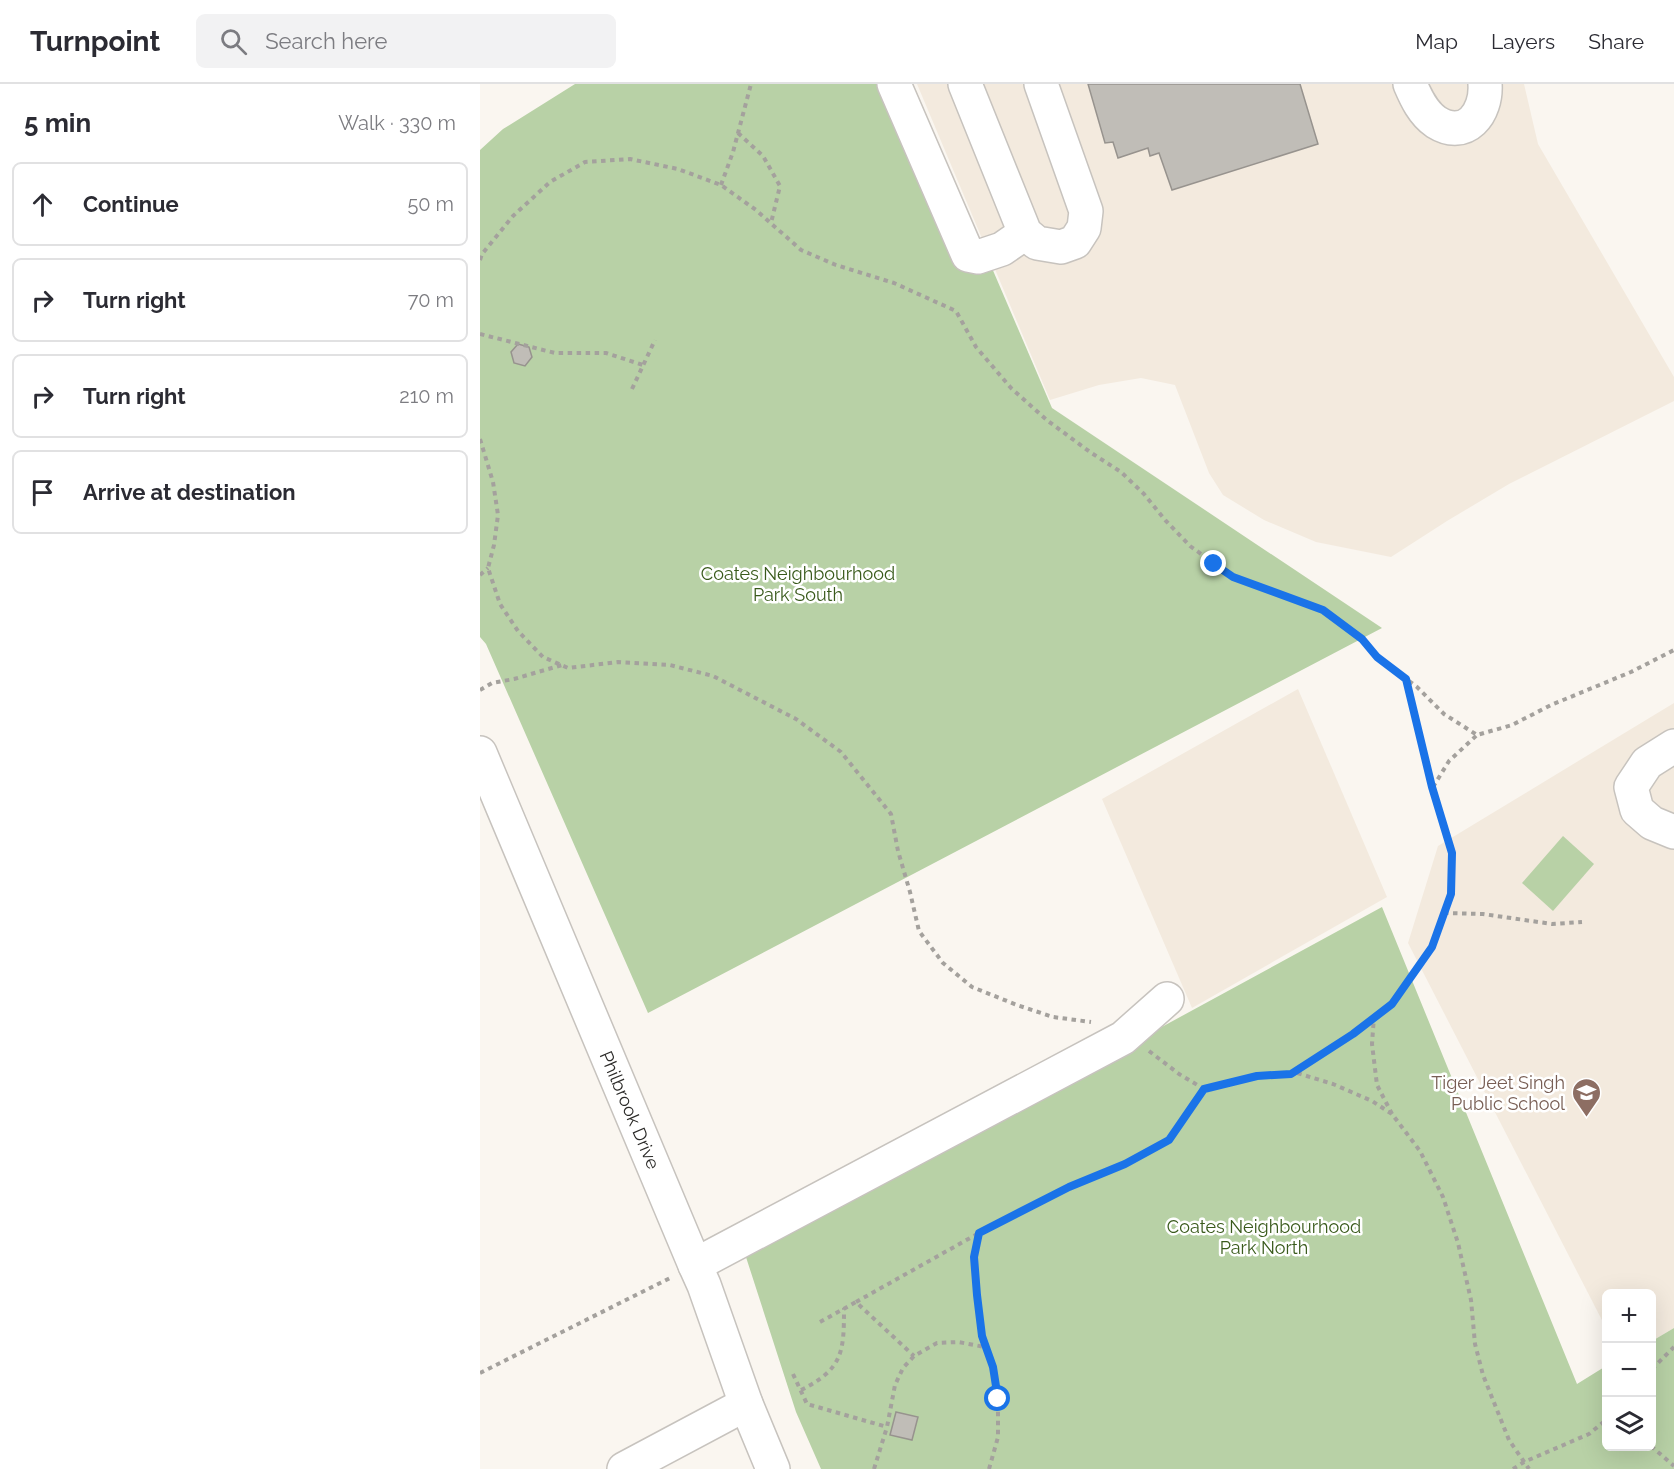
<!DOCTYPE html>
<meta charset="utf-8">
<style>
:root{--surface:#fff;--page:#f2f2f3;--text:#2b2b33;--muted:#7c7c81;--line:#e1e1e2}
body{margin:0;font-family:Raleway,sans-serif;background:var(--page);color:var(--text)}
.controls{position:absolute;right:18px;bottom:18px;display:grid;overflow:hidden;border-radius:9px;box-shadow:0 6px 24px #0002}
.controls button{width:54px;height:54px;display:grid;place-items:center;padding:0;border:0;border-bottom:2px solid var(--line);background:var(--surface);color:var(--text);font:30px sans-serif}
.stop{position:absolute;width:18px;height:18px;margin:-14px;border:4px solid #1a73e8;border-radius:50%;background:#fff}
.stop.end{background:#1a73e8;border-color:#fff;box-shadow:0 2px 6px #0008}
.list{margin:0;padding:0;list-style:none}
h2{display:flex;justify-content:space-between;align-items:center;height:78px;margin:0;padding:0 24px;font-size:26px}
h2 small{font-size:20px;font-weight:400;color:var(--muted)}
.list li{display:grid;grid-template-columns:39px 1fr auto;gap:18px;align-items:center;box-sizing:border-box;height:84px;margin:0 12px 12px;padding:0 12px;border:2px solid var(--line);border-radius:9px}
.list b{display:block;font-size:22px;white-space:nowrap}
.list em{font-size:20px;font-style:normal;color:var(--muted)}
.icon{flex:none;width:33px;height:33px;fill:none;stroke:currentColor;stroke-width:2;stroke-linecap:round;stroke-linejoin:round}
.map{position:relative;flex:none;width:1194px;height:1385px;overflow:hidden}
header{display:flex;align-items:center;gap:36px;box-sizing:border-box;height:84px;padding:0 30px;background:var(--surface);border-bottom:2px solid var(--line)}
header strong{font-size:28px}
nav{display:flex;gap:33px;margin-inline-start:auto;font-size:21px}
.search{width:420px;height:54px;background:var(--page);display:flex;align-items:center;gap:15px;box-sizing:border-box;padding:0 21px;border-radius:9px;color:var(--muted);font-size:22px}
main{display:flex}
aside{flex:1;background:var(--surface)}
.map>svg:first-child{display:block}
.built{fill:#f3eade}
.green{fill:#b8d1a6}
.building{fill:#c0bdb7;stroke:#97938e;stroke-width:1.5}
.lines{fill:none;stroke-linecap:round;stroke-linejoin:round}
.minor-casing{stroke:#c7c3be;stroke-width:36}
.path{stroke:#a4a19d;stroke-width:4;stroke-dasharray:4.5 4.5;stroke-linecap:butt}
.minor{stroke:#fff;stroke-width:33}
.route{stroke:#1a73e8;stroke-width:8}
.labels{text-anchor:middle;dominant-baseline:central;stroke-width:5;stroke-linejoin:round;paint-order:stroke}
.park-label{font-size:18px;fill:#395a1b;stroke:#fff}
.education-label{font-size:18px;fill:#785e54;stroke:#fff;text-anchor:end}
.street-label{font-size:18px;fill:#2b2a28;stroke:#fff}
</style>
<header>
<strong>Turnpoint</strong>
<div class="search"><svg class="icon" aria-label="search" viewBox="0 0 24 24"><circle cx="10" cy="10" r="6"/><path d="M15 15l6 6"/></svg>Search here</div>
<nav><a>Map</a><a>Layers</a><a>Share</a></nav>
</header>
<main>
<aside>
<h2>5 min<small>Walk · 330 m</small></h2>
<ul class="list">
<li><svg class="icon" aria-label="ahead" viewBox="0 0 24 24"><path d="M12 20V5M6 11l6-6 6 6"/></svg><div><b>Continue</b></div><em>50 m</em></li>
<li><svg class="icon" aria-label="right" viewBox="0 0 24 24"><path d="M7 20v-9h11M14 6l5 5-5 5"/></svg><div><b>Turn right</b></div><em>70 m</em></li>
<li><svg class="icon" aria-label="right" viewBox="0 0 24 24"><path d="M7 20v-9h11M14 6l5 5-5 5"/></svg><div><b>Turn right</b></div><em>210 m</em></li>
<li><svg class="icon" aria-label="arrive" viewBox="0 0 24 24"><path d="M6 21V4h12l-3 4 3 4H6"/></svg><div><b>Arrive at destination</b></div></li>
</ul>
</aside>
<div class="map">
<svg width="1194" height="1385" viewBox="0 0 1194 1385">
<rect width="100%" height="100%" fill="#faf6f0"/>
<g class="built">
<path d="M437 0H1044L1058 60 1194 293V317L1029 400 967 437 911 473 836 458 784 436 743 411 729 389 695 301 661 294 619 301 570 316Z"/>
<path d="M818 605 907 813 712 924 622 715Z"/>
<path d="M1194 619V1244L1172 1257V1210H1126V1244L928 859 958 762Z"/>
</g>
<g class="green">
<path d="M95 0H433L572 324 902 544 168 929 6 560 0 553V66L23 45Z"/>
<path d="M1083 752 1114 780 1073 827 1042 799Z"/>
<path d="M902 823 1097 1300 1126 1282V1362H1172V1257L1194 1244V1385H341L316 1328 265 1170Z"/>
</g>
<g class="building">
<path d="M608 0H820L838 60 692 106 679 69 670 72 668 64 638 74 633 58 625 59Z"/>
<path d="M38 260 49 263 52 273 45 282 34 279 31 268Z"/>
<path d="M416 1328 438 1333 432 1356 410 1351Z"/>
</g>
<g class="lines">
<defs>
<g id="minor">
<path d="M414 0 488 171 498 173 522 165 545 149"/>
<path d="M485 0 545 149 557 159 581 163 595 158 604 144 606 127 561 0"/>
<path d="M930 0C936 14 943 29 956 38 986 57 1007 29 1005 0"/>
<path d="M1194 662 1167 679 1151 703 1157 726 1172 739 1194 748"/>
<path d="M0 669 215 1181 224 1201 266 1320 293 1385"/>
<path d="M215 1181 643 954 687 915"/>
<path d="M144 1385 266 1320"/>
</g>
</defs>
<use href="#minor" class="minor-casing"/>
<g class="path">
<path d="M258 49 283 72 300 102 291 139"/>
<path d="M241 101 253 68 271 0"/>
<path d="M0 176 2 170 33 132 70 98 105 78 150 75 198 85 241 101 276 126 321 166 356 181 414 199 476 227 496 263 531 304 568 337 610 368 641 388 664 410 686 437 710 462 753 493 843 526 882 555 897 573 937 603 964 630 997 651 1032 641 1071 621 1151 588 1194 566"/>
<path d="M0 250 75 269H126L163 281"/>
<path d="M152 305 175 256"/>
<path d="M0 355 13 398 18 431 14 461 8 484 20 520 38 547 63 573 88 584 138 578 190 581 233 592 316 635 361 668 411 730 418 767 430 808 439 847 463 879 492 903 537 921 573 933 611 938"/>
<path d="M0 491 8 484"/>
<path d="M0 606 12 599 34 595 82 581"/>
<path d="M953 703 969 677 997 651"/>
<path d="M964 829 1003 830 1072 840 1102 838"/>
<path d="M669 967 699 990 724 1005 777 992 817 989 853 1000 892 1017 912 1030 940 1067 963 1113 978 1159 991 1216 995 1260 1003 1291 1029 1356 1049 1385"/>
<path d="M812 989 873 950 894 932"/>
<path d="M912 1030 897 1001 892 960 894 932 912 920 952 863 971 810 972 769 952 703 926 595"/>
<path d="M376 1218 499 1149"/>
<path d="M340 1238 376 1218 434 1272"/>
<path d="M1172 1285 1194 1263"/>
<path d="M0 1289 190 1194"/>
<path d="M313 1290 327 1320 407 1343"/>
<path d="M321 1306C363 1285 364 1268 364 1224"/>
<path d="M1171 1362 1194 1382"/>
<path d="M394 1385 407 1343 415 1301 423 1284 434 1272 457 1259 478 1258 505 1263"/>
<path d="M509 1385 518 1353V1315L513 1283 502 1252 497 1211 494 1173 499 1149 589 1103 645 1080 689 1056 724 1005"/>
<path d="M1033 1385 1044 1378 1109 1350 1126 1336"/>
</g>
<use href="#minor" class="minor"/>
</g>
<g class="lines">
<path class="route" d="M518 1315 513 1283 502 1252 497 1211 494 1173 499 1149 589 1103 645 1080 689 1056 724 1005 777 992 811 990 873 950 912 920 952 863 971 810 972 769 952 703 926 595 897 573 882 555 843 526 753 493 734 480"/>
</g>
<defs>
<symbol id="school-pin" viewBox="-11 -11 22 30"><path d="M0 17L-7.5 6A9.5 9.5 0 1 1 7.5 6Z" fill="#8d6e63" stroke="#fff"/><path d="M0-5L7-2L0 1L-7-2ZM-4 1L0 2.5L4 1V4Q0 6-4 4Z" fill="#fff"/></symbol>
</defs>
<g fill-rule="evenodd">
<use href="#school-pin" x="1090" y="992" width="33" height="45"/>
</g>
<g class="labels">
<g class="park-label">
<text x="318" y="489">Coates Neighbourhood<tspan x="318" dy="21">Park South</tspan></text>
<text x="784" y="1142">Coates Neighbourhood<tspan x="784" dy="21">Park North</tspan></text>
</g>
<g class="education-label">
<text x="1085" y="998">Tiger Jeet Singh<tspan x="1085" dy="21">Public School</tspan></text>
</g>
<g class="street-label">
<text transform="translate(150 1026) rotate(67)">Philbrook Drive</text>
</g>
</g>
</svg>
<div class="controls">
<button>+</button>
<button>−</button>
<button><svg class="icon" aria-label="layers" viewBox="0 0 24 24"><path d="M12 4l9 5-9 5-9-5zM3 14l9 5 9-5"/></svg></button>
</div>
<div class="stop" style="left:518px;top:1315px"></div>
<div class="stop end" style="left:734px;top:480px"></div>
</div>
</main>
